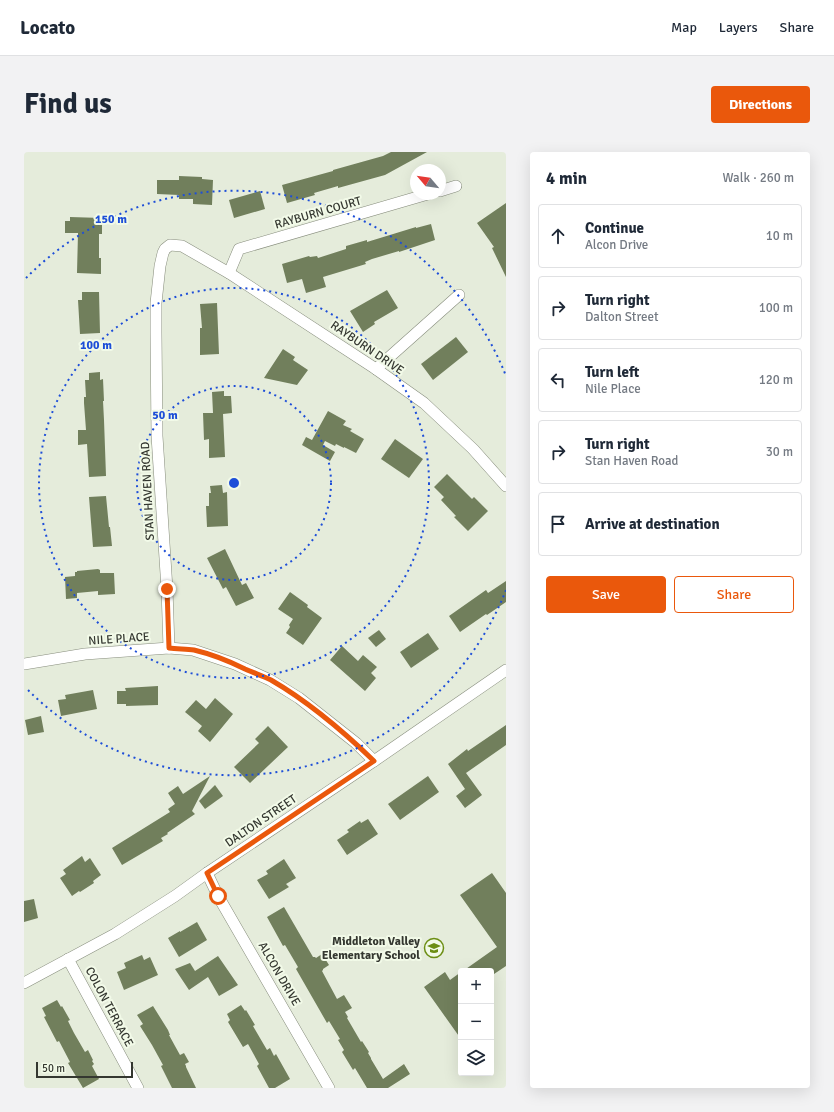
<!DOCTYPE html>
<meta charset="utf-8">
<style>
:root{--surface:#fff;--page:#f2f2f3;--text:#1f2937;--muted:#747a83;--line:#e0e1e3;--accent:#ea580c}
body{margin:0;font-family:Signika,sans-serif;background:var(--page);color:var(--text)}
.controls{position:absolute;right:12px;bottom:12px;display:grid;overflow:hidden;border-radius:4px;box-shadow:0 4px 16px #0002}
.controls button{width:36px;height:36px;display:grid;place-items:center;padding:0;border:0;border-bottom:1px solid var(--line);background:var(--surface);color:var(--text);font:20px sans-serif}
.compass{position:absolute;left:386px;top:12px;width:36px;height:36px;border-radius:50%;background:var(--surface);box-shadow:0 4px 16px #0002;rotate:299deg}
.scale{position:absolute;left:12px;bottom:10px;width:97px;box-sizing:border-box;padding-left:4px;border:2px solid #343730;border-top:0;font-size:11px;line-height:14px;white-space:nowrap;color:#343730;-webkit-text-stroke:3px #f2fae8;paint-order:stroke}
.stop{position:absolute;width:12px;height:12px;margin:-9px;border:3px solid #ea580c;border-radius:50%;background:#fff}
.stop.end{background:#ea580c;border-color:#fff;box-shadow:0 1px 4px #0008}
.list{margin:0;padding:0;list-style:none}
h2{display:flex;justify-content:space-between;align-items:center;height:52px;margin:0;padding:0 16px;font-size:17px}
h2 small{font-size:13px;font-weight:400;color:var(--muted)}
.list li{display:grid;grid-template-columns:26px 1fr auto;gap:12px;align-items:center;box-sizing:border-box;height:64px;margin:0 8px 8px;padding:0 8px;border:1px solid var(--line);border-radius:4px}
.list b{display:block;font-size:15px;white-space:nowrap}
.list p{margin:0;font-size:13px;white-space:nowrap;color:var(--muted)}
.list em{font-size:13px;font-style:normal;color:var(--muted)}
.actions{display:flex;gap:8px;padding:12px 16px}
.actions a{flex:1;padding:9px 0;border:1px solid var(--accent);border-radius:4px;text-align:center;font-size:14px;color:var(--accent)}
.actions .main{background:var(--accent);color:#fff}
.icon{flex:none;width:22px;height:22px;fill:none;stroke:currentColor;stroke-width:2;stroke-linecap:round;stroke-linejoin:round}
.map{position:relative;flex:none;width:482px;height:936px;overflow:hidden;border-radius:4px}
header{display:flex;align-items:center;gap:24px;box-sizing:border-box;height:56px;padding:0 20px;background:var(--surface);border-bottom:1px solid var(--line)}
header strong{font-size:19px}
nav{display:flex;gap:22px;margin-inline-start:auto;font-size:14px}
.intro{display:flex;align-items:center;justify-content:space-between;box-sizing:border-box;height:96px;padding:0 24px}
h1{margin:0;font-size:28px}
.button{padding:10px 18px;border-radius:4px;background:var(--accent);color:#fff;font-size:14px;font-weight:700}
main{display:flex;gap:24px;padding:0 24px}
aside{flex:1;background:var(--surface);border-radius:4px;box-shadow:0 4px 16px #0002}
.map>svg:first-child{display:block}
.building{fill:#717f5c}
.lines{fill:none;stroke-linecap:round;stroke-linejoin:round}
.street-casing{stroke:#878d7d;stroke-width:12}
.street{stroke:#fff;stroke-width:11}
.route{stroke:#ea580c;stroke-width:5}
.ring{fill:none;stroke:#1d4ed8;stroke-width:2;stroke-dasharray:2 4}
.labels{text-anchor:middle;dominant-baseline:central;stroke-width:4;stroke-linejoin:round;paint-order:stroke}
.street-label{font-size:12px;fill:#343730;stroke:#f2fae8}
.poi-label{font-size:12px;font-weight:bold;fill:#343730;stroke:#f2fae8;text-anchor:end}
.centre{fill:#1d4ed8;stroke:#f2fae8;stroke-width:2}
.ring-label{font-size:12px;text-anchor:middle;font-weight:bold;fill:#1d4ed8;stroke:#f2fae8;stroke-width:4;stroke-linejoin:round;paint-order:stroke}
</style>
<header>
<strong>Locato</strong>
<nav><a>Map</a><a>Layers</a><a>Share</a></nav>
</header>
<div class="intro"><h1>Find us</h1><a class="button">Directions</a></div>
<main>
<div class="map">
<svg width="482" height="936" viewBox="0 0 482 936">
<rect width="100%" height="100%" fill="#e5ecdb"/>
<g class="building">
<path d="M367 0H403L361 23 314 36V34L290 41 291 43 263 51 258 33 309 19V18L359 4Z"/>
<path d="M155 24 178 25V27L189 28 188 53 169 52V47H155V43L133 42V28H155Z"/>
<path d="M236 39 241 57 210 66 205 48Z"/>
<path d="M482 51V125L468 96 470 95 453 71Z"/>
<path d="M46 65 78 66V82H75V106H77V122L53 121 54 81H41V69H46Z"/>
<path d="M407 72 411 88 375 100V99L348 107 341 110 342 112 299 125 302 135 282 141 278 127 263 131 258 112 285 104 286 105 293 104 294 106 322 97V94L343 88V90L392 75V76Z"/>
<path d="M363 138 374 156 350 170 351 172 339 180 326 159Z"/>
<path d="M58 140H75L76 181 56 182 54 148H58Z"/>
<path d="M193 151 195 202 176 203V176H178L176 152Z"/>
<path d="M432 185 444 200 409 228 397 212Z"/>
<path d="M259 197 271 205 269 208 284 218 273 233 240 226Z"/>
<path d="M76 220V228L79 227 80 249H79L80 268 82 324 65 325 63 292 54 293V278H62L60 251V245H62L61 228H65V221Z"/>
<path d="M200 239V244H207L208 261 199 262 201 305 185 306V287L180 288 179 261H189L188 240Z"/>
<path d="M304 259 322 269 319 273 328 277 326 279 340 287 332 301 320 295V296L312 292 311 294 301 289 299 293 311 300 306 309 278 293 282 285 288 288Z"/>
<path d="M371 287 399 307 385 326 357 307Z"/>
<path d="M423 322 448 347 450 345 464 359 444 379 430 365 432 364 417 348 420 345 410 335Z"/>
<path d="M198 333 199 341 203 340 204 374 183 375 182 354H185V341H187L186 334Z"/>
<path d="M82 344 85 375H86L88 394 69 395 65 345Z"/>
<path d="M201 397 218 433 222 431 230 446 212 454 202 435 199 437 183 406Z"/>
<path d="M74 417 76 418V421H90L91 442 74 443V439L53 441V446L42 447 41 425 51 424V420H53V419Z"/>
<path d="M482 429V450L463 463 462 462 436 480 425 464 462 438 464 441Z"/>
<path d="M266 440 284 453 283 455 298 466 279 493 262 481 266 475 265 473 269 467 254 457Z"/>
<path d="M355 478 362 487 352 495 344 486Z"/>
<path d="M404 481 415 497 387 516 376 500Z"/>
<path d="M318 494 334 509 339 503 353 515 347 521 352 526 341 539 306 508Z"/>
<path d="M134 534V553L102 554V552H93V539H102L101 536Z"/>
<path d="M69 538 73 557 37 564 34 548 42 547 41 543Z"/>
<path d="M191 546 209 562 186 590 174 579 178 574 161 560 172 548 182 557Z"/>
<path d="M17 564 20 580 4 583 1 568Z"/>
<path d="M482 573V593L442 621 458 643 441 656 432 644 441 637 424 612 443 597 444 599Z"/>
<path d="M244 574 264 595 226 631 210 615 235 591 231 587Z"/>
<path d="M186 624 168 659 171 662 143 681 144 682 137 686 139 689 98 713 88 696 146 660 144 657 151 652 144 641 154 634 159 642Z"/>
<path d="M404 624 415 640 376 668 364 652Z"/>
<path d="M191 633 199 644 181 657 175 649Z"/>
<path d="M344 667 354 682 323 703 313 688 325 680 323 678 336 669 337 671Z"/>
<path d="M58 704 61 710 66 706 77 723 69 729 70 731 56 740 55 739 48 744 36 726 42 722 39 718Z"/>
<path d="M260 707 272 726 262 732 265 735 245 747 233 728 244 722 242 719Z"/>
<path d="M468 721 482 741V814L467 824V819H439L473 795 436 743Z"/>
<path d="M10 747 14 766 0 770V749Z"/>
<path d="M260 755 289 805H291L292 806 298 802 305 813 299 817V818L298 819 313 847 320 843 328 856 321 860 324 865 323 866 337 890 338 889 345 900 344 901 347 906V907L359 927 380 912 386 922 364 936H343L331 916 329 918 318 900 320 898 314 888 316 887 305 869 303 871 272 817 274 815 261 793 259 794 243 765Z"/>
<path d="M173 770 183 788 155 805 144 786 156 779V780Z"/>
<path d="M118 803 120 808 126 805 134 823 100 838 93 820 102 816 100 811Z"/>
<path d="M194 804 214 833 195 844 184 825 165 838 151 817 166 811 171 819Z"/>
<path d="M421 820 426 828 437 820V887L400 835Z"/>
<path d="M33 848 37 855 38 854 46 868 44 869 50 881 61 900 64 898 69 908 68 909 70 912 68 914 75 927 59 936 44 911 46 910 35 889 33 890 20 865 22 864 18 856Z"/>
<path d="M217 853 221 859 222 858 231 873 229 874 243 898 246 896 250 904 252 902 266 927 251 936H245L233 914 235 912 224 892 219 895 204 870 206 868 203 862Z"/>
<path d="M129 854 144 878 146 883H145L151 894 156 903 160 901 165 910 161 912 162 914V915L172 936H148L137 914 139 913 128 893 116 874 119 872 113 863Z"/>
</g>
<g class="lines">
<defs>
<g id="street">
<path d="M416 39 432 34"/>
<path d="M205 121 215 97 404 42"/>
<path d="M352 217 435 143"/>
<path d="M145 496 143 437 133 284 132 181V151L136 114 139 101 141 97 146 93 158 94 205 121 352 217 400 251 449 297 482 334"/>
<path d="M0 512 61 502 145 496 169 498 211 512 246 528 275 546 332 591 350 609"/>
<path d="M183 721 194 744 305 936"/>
<path d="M44 807 114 936"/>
<path d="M0 831 91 782 151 744 183 721 350 609 482 518"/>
</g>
</defs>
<use href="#street" class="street-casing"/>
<use href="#street" class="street"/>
</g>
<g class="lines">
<path class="route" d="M143 437 145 496C153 497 162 497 170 498 187 502 205 509 221 517 230 521 239 524 247 528 285 550 319 579 350 609L183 721 194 744"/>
</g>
<g class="ring">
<circle cx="210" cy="331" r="97"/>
<circle cx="210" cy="331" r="195"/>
<path d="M482 438A292 292 0 0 1 2 536M2 126A292 292 0 0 1 482 224"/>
</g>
<defs>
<symbol id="school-ring" viewBox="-11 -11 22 22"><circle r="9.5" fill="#f2fae8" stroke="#6c8e14" stroke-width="1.5"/><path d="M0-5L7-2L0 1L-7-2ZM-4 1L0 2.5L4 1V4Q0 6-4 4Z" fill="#6c8e14"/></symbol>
</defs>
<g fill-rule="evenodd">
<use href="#school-ring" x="399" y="785" width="22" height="22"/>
</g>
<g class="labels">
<g class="street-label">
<text transform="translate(294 61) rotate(-16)">RAYBURN COURT</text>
<text transform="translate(343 196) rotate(34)">RAYBURN DRIVE</text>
<text transform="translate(124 339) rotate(-93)">STAN HAVEN ROAD</text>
<text transform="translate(95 487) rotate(-4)">NILE PLACE</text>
<text transform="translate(237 669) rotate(-34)">DALTON STREET</text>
<text transform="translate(255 822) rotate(60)">ALCON DRIVE</text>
<text transform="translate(85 855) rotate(62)">COLON TERRACE</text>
</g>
<g class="poi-label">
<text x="396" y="789">Middleton Valley<tspan x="396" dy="14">Elementary School</tspan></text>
</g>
</g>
<circle cx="210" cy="331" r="6" class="centre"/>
<g class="ring-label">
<text x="87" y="71">150 m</text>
<text x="72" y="197">100 m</text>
<text x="141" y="267">50 m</text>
</g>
</svg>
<div class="controls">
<button>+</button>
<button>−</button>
<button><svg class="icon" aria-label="layers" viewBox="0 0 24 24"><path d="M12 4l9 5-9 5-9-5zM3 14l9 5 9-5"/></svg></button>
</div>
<svg class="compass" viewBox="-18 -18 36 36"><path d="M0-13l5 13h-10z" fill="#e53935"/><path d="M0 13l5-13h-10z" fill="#747a83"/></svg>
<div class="scale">50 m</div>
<div class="stop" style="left:194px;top:744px"></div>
<div class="stop end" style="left:143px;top:437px"></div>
</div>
<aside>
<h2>4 min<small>Walk · 260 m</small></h2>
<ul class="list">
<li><svg class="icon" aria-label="ahead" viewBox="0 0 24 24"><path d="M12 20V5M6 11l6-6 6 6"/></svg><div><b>Continue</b><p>Alcon Drive</p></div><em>10 m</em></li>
<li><svg class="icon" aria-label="right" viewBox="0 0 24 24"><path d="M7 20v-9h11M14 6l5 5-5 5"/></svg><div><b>Turn right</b><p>Dalton Street</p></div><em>100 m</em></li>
<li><svg class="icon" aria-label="left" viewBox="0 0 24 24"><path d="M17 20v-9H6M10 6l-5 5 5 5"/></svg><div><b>Turn left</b><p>Nile Place</p></div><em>120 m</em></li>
<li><svg class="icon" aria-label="right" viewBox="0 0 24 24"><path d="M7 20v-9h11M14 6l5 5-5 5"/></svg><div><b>Turn right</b><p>Stan Haven Road</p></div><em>30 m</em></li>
<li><svg class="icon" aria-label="arrive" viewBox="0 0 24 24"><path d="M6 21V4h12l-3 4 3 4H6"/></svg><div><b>Arrive at destination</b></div></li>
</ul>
<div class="actions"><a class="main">Save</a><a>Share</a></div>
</aside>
</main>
